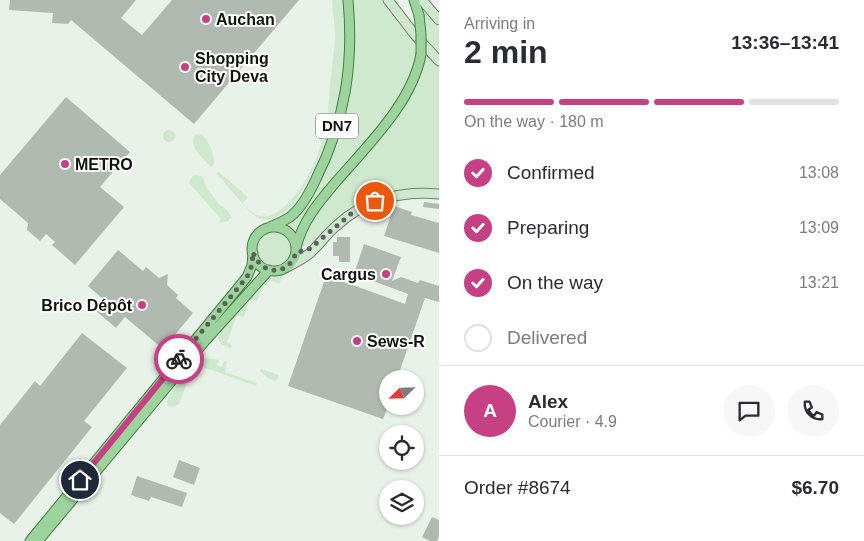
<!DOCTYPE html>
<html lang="en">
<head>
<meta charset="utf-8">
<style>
	:root { --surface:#fff; --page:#f7f7f7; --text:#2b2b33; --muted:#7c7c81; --line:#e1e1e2; --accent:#c64183 }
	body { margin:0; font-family:Arial,sans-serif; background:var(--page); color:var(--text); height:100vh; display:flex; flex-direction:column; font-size:19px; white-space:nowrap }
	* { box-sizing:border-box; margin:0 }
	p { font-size:16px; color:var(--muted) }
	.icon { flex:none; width:28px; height:28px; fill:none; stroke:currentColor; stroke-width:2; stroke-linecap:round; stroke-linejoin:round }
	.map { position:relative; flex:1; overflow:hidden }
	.drawer { display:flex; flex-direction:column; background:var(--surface); width:425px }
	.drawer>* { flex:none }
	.needle { width:32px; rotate:247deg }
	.buttons { position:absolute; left:379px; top:370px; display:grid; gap:10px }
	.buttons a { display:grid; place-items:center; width:45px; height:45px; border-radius:50%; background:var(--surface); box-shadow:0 1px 4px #0004; font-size:25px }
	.pin { position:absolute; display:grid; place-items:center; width:42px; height:42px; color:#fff; margin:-21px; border:2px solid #fff; border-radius:50%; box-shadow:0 1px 5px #0007 }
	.courier { position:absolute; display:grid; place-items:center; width:50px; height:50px; margin:-25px; border:4px solid #c64183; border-radius:50%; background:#fff; color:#222; box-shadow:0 1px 6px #0007 }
	.summary em { font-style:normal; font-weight:700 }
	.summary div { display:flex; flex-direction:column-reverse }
	.summary { display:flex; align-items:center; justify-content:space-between; height:85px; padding:0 25px }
	h1 { font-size:32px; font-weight:700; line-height:38px }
	.bar { display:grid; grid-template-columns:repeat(4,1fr); gap:8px 5px; align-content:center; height:60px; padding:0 25px }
	.bar i { height:6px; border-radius:4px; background:var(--line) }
	.bar .on { background:var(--accent) }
	.bar p { grid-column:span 4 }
	.line { display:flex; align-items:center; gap:12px; padding:0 25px; border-top:1px solid var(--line) }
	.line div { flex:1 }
	.round { display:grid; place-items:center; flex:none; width:52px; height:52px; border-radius:26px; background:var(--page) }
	ol { padding:0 25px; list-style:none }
	li { display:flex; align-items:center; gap:15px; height:55px }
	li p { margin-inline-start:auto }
	li .icon { padding:5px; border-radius:50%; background:var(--accent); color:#fff; stroke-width:4 }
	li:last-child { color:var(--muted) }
	li i { width:28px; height:28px; border:2px solid var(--line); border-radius:50% }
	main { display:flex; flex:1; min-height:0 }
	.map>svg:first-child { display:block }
	.green { fill:#cfe9ce }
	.building { fill:#b1bab1 }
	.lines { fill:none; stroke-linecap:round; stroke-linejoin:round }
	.secondary-casing { stroke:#747c73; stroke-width:11 }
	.primary-casing { stroke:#417e41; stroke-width:11 }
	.secondary { stroke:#cee9ce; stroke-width:9 }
	.primary { stroke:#9dd49d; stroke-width:9 }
	.primary-bridge-casing { stroke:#417e41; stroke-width:11; stroke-linecap:butt }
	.primary-bridge { stroke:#9dd49d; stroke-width:9 }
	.done { stroke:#5c615c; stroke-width:5; stroke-dasharray:0 9 }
	.route { stroke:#c64183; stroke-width:6 }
	.poi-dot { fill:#c64183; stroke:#fff; stroke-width:2 }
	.labels { text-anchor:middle; stroke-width:4; stroke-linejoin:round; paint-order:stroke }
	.shield { fill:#fff; stroke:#585a58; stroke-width:1 }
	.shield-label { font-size:15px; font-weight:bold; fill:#101310 }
	.poi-label { font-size:16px; font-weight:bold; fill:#101310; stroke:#fff; text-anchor:start }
</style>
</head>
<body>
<main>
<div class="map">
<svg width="439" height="541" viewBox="0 0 439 541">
	<rect width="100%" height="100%" fill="#e9f2e9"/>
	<path class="green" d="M332 0H348L349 38 338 119 327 138 310 177 295 203 285 212 274 218 266 220 258 218 249 211 216 173 219 172 248 197 243 203C251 215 263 220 276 213 304 195 321 153 327 122 329 107 329 91 331 76 332 64 334 51 335 38 335 26 333 13 332 0Z
		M350 0H382L403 25 415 43V57L411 73 394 103 367 137 335 176 301 220 294 232 289 226 283 223 289 221 333 148 338 146 347 117 346 104Z
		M418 3 439 27V53L424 38Z
		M425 50 439 66V190C406 186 364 194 339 216 329 226 318 243 304 246L301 244 303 229 387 124Z
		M163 136a6 6 0 1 1 12 0a6 6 0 1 1-12 0Z
		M201 134C207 138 214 153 214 160 215 164 213 165 211 167 203 158 188 148 195 135Z
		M194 175 202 176 207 188 218 203 227 210 232 218 229 219V221L219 223 221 219 189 183 191 178Z
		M258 249a16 16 0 1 1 32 0a16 16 0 1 1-32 0Z
		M284 273 279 284 270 280 267 286 264 285 257 301 250 299 244 317 237 315 227 342 231 344 232 347 230 348 221 344 218 337 219 335 264 280 269 277Z
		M207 358 219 360 217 365 222 367 224 361 227 362 225 372 257 383 256 386 197 365 201 360Z
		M193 366 179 404 174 407 168 406 167 402 168 397Z
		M261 369 279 375 276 381 269 379 261 372 260 371Z"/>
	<path class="building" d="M10 0H136L121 18 142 35 172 0H299L194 124 71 20 68 24 52 23 53 13 9 10Z
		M66 97 130 152 100 187 124 207 75 265 52 245 55 242 46 234 40 241 27 230 28 223 0 199V175Z
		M424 202 439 204V209L423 207Z
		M394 206 412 212 411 215 439 223V253L384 236Z
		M337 237H350V262H339V256H333V242H337Z
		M364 244 401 257 392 281 401 277 418 283 420 280 439 286V302L425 298 397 379H388V407L383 419 288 386 326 276 350 284 349 286 350 284 405 304 408 294 354 274Z
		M118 250 143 271 146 267 159 278 168 274 167 285 178 295 176 298 193 313 163 349 125 317 116 328 95 310 104 300 88 286Z
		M82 333 127 368 84 421 92 427 14 524 0 513V425L35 381 40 386Z
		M179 460 200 468 194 485 173 477Z
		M137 476 187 493 182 507 151 497 149 501 131 495Z
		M432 517 439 520V536L437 541H430L422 537Z"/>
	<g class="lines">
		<g class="secondary-casing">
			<path id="secondary" d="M388 0 415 35 439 61
				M422 0 439 20
				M287 267C295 263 303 259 310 253 319 245 326 235 335 227 363 200 401 190 439 194"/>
		</g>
		<g class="primary-casing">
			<path id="primary" d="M414 0 419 15
				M270 227C277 224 284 221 290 217 302 208 310 192 316 179 345 121 354 64 348 0
				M252 249a22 22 0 1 1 44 0a22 22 0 1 1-44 0Z
				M296 248C302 222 318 203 335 183 366 147 413 102 421 54
				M30 541 247 277 252 265 253 253
				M38 541 205 341 269 270"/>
		</g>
		<use href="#secondary" class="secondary"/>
		<use href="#primary" class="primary"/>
		<g class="primary-bridge-casing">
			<path id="primary-bridge" d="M419 15 421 34V54"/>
		</g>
		<use href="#primary-bridge" class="primary-bridge"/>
	</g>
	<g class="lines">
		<path class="done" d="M179 359 247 277 252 265 253 252C261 276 289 277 296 252L308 250 313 246 352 213 375 201"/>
		<path class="route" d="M80 480 179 359"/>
	</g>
	<g class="poi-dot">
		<circle cx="206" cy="19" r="5"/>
		<circle cx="185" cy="67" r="5"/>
		<circle cx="65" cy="164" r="5"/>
		<circle cx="386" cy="274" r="5"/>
		<circle cx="142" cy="305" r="5"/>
		<circle cx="357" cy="341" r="5"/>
	</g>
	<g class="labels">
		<rect class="shield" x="316" y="113.5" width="42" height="25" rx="4"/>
		<g class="shield-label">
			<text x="337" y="131">DN7</text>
		</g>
		<g class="poi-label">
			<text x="216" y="25">Auchan</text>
			<text x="195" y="64">Shopping<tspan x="195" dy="18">City Deva</tspan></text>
			<text x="75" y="170">METRO</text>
			<text x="376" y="280" text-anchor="end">Cargus</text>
			<text x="132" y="311" text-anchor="end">Brico Dépôt</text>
			<text x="367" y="347">Sews-R</text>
		</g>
	</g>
</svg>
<div class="buttons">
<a><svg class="needle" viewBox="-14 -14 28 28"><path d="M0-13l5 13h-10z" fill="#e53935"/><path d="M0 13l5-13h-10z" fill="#7c7c81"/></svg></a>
<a><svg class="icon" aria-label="locate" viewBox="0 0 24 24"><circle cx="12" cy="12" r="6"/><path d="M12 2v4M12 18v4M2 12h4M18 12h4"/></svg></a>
<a><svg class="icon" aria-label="layers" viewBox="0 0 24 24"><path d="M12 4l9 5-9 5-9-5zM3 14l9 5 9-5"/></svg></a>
</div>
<div class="pin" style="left:375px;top:201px;background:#ea580c"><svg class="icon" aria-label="bag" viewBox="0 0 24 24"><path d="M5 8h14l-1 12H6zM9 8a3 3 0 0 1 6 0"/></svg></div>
<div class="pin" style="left:80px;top:480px;background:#1f2937"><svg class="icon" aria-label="home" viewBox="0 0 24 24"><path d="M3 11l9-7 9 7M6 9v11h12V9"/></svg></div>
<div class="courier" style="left:179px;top:359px"><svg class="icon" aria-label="bike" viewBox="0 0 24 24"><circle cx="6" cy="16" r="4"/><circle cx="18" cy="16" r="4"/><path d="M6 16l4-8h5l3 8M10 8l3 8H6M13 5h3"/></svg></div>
</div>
<section class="drawer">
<div class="summary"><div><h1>2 min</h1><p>Arriving in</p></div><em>13:36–13:41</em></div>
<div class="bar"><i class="on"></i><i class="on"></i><i class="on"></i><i></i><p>On the way · 180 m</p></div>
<ol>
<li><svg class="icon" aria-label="check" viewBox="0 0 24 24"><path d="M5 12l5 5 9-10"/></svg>Confirmed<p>13:08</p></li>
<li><svg class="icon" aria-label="check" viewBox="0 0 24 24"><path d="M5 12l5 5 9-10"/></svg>Preparing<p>13:09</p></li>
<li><svg class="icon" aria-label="check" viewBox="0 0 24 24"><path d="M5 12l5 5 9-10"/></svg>On the way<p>13:21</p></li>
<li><i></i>Delivered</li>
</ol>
<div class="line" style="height:90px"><b class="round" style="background:var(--accent);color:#fff">A</b><div><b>Alex</b><p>Courier · 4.9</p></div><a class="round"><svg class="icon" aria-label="chat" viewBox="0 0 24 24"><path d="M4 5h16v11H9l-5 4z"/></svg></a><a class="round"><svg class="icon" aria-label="phone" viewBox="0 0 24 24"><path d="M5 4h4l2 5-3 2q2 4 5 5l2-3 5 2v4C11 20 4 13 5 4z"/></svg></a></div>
<div class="line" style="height:65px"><div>Order #8674</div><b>$6.70</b></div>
</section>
</main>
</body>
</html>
